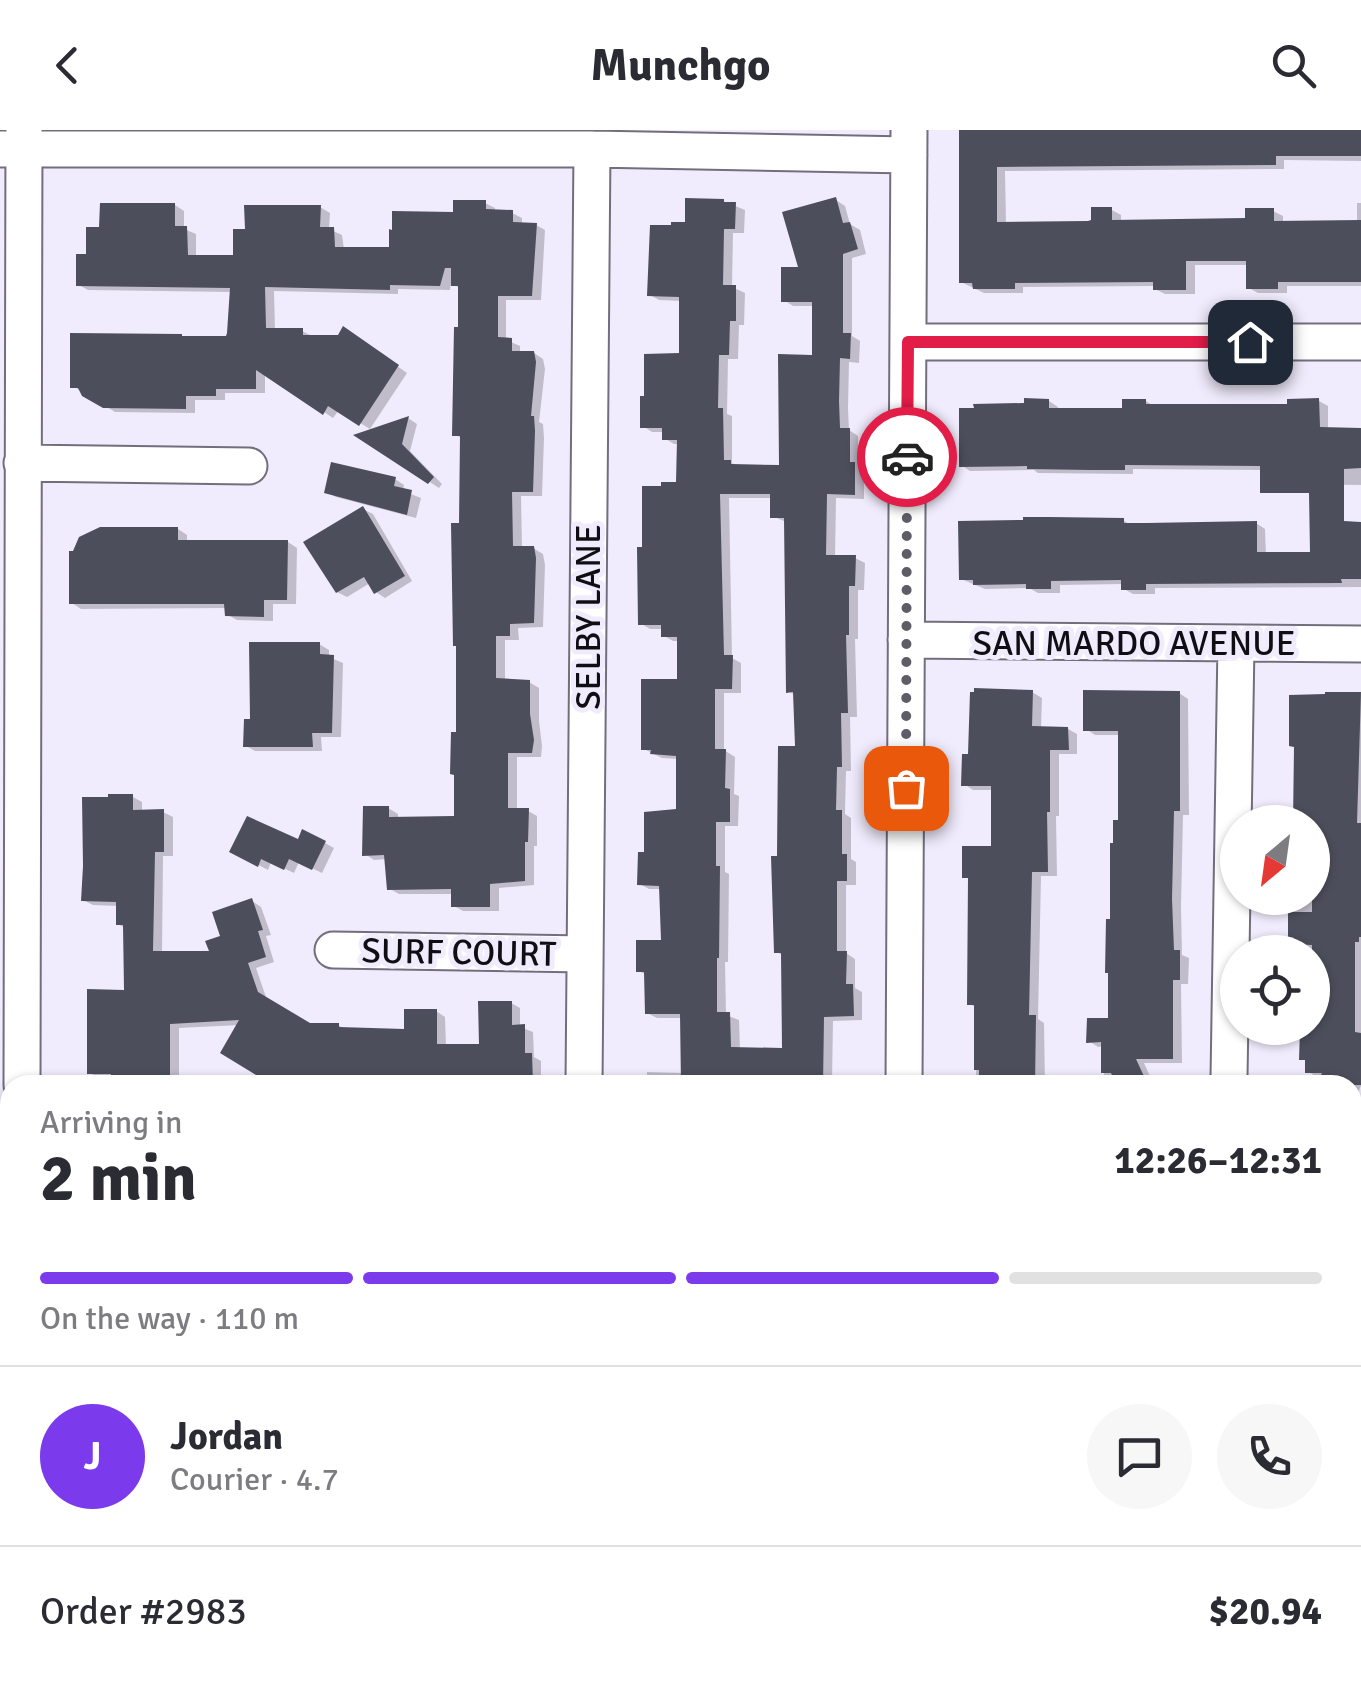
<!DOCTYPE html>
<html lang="en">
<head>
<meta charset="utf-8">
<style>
	:root { --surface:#fff; --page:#f7f7f7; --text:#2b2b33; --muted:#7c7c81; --line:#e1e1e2; --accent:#7c3aed }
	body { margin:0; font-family:Signika,sans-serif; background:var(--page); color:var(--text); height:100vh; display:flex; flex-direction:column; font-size:38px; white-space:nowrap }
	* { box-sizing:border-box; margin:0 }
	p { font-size:32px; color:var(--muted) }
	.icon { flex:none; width:55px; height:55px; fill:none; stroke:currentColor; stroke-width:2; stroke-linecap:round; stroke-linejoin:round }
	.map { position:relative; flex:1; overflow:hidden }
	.drawer { position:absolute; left:0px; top:945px; width:1362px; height:620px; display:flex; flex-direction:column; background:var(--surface); border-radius:30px 30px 0 0; box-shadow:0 2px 8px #0004 }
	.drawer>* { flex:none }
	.needle { width:65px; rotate:209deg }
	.fabs { position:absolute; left:1220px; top:675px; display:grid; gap:20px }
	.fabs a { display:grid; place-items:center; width:110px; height:110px; border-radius:50%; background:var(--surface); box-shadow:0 2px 8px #0004; font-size:50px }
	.pin { position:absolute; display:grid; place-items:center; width:85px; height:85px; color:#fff; margin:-42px; border-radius:20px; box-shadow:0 5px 15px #0006 }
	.courier { position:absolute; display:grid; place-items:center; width:100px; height:100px; margin:-50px; border:8px solid #e11d48; border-radius:50%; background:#fff; color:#222; box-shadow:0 2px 12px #0007 }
	.overview em { font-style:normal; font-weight:700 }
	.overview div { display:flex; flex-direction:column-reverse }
	.overview { display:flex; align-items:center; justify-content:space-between; height:170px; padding:0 40px }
	h1 { font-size:65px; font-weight:700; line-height:75px }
	.bar { display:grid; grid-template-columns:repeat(4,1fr); gap:15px 10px; align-content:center; height:120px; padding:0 40px }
	.bar i { height:12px; border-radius:8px; background:var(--line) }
	.bar .active { background:var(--accent) }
	.bar p { grid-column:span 4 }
	.line { display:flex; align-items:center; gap:25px; padding:0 40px; border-top:2px solid var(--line) }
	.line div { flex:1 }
	.round { display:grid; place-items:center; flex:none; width:105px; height:105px; border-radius:52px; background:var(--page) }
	header { display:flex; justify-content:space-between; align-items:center; height:130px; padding:0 40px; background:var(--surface); font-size:45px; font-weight:700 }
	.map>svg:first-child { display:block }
	.green { fill:#f3cae7 }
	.water { fill:#afc8f2 }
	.shadow { fill:#0003; fill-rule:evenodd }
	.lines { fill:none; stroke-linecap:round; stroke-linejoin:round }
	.stream { stroke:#afc8f2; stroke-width:9 }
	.building { fill:#4c4e5b; fill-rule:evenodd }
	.minor-casing { stroke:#726e7c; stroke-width:39 }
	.minor { stroke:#fff; stroke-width:35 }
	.done { stroke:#5e5c65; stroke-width:10; stroke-dasharray:0 18 }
	.route { stroke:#e11d48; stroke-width:12 }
	.labels { text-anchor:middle; stroke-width:10; stroke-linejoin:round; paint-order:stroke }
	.street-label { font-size:35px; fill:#0f0e13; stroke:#f1ecfd }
</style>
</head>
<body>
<header><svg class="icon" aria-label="back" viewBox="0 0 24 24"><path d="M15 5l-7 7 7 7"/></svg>Munchgo<svg class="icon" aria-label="search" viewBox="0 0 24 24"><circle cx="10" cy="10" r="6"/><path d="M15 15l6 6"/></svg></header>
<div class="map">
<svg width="1361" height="1565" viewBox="0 0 1361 1565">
	<rect width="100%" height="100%" fill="#f1ecfd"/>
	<path class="green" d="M0 1385 10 1387V1539L0 1537Z
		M92 1555H1244L1261 1565H144Z"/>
	<path class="water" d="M164 1555 189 1558 194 1555H474V1565H162Z"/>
	<path class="shadow" d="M962 0H1361V31L1284 30V39L1005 41 1006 94H1088L1112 80 1121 85V92L1248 90 1273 81 1283 86V93H1357V73H1361V156H1287V163H1258L1249 158V135H1195V164H1165L1155 159V156L1023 157V163H984L961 152Z
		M836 70 845 76 850 94 860 100 866 124 852 128V206L860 211 859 233 849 232 848 278 849 300 858 306V337L864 340V369L836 368 835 428H855L865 433 864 460H858V509H855L857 587H850L851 641H846L845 684 851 688V729L856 732V755H846V823L855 829V858L862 862V890L833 891 832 952H852L856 955H647V942L683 943 682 888H657L647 883V845L639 841 663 812 662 759H649L640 754 646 725 678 681V629L662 628 644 619 679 551V511H673L664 506V499H650L640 493 645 420 678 355 679 314H674L664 308V302H652L643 296 682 225V171L659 170 650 165 688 94 723 71 745 80 744 103H733L732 157 745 163 744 195H739L738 229H728L727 284 732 286V333L737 336 781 337 814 227V176H793L784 170ZM729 368H773L772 386 786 392 788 561 795 565 797 618 780 728 777 822 784 826V920H740L739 890 726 885 725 832H728L729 744 725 742V696H738L739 666 734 664 735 627 724 620V563H741V533L732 528Z
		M485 73 495 78V82L512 83 522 88V95H536L545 100 541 170H506V210L520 216V223H534L543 229 545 239 539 292 543 294 544 308 542 366H521L522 418H533L543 424 545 435 543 497 518 498 519 510H505V551L529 552 539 558V591L542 616 541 627H517V681H528L537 686V716H534V755L499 758V781H463L454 776V764H399L390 759 387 729 374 730 365 724 388 678 398 684V689L456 688 463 309 454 304 460 158 451 153 450 160 398 159V164L274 161 275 201H302L312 206 353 205 407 243 370 299 339 280 333 288 265 243V263H225V270H195V283L115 282 73 256 228 208 232 162 88 160 79 155 102 100 175 75 184 81V99L196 104V128H236L247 101 320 77 330 83 329 99 342 105 344 119H391L455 85Z
		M1049 271 1058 277V281H1124L1146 271 1155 277H1290L1319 271 1328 276V299H1361V355L1272 354 1262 340 1133 339V344L1038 343 1034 340 970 341 961 335 1026 276Z
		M408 288 417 294 410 321 442 354 439 358 359 306Z
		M395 349 404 355 403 361 421 368 416 388 336 367 327 362Z
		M363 379 373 384 412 451 385 468 376 462 370 453 347 467 337 462Z
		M1123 390 1132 396 1256 393 1265 399 1266 425H1312L1361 394V457L1155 458V464H1133L1124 459V454L1060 455V463H1038L1029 458 985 459 961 449Z
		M178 399 187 405V413L288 412 297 418 296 474H273V491L237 490 228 485 227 478 81 479 72 473Z
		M319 514 329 520V527L343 533 341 607H321L322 621H255L246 616 252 591Z
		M1032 562 1042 568 1041 599H1068L1077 604V624H1059V686H1056L1057 746H1041L1038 889 1044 893 1045 955H976L977 878 970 874V749L965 746 993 718V660H973L964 654 970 626Z
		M1179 563 1188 569 1189 685H1183L1181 776 1182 825 1189 828 1188 854H1181L1182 933H1144L1154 955H1104V916L1098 917 1089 911 1110 891 1113 792 1120 693 1121 605H1095L1086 599Z
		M1327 564 1361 565V956L1352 974V955H1319L1323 947H1317L1307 941V932L1302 928V898H1312V822H1297V817L1290 813V768H1312V692H1296V618Z
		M133 667 142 672V682H163L173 687V726H163L162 823H212L252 771 261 777 271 805 266 806 274 832 256 838 267 870 310 895H338L346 900 406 901 436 881 445 887 446 917 481 916 511 873 520 878V897L533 902 534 927 541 931V955H278L223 922 240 895 179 898V955H114V948H99L90 943 126 862 125 798 118 794V776L93 775 83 770Z
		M299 712 325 713 334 718 322 743 299 732 294 743 271 732 268 740 232 721Z
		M1352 997 1361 1001 1359 1032 1352 1029Z
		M1352 1213 1361 1217V1266L1352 1260Z
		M1352 1407 1361 1412V1484L1352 1478Z"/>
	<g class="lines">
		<path class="stream" d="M0 1433 10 1436
			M0 1523 10 1525
			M156 1555 186 1565
			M1172 1555 1183 1565"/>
	</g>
	<path class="building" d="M959 0H1361V26H1276V35L997 37V92L1088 91 1091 90V77H1112V90L1245 88V78H1274V91L1361 90V152H1278V159H1246V131H1186V160H1153V152L1015 153V159H973L972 153H959Z
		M836 67 843 93 850 92 858 119 843 124V203H851L850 229 840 228 839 271 840 298H850V332H855V365L827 364 826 425H856L855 456H849V505H846L848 583H841L842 637H837L836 680H842V724H847V751H837V821H847L846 854H853L854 886 824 887 823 955 718 953V955H681L680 884H645L644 842H636V810H661L659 756 637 755 638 722H644V682L676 679V626L650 624 651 620H641V549H677V507H661V495H638L637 417H642V356H661V352H676L677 310H662V298H640V266H644V224L679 223V167L647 166 650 95H671V92H685V68L724 69V72H736L735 99H724L723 155H736V191H730L729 225H719L718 278H723L724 330H731V334L779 335 778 224 812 225V172H781V137H798L782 82ZM720 364H770V388H784L786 563 793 562 795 616H778L777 726H771L774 823H781L782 918 731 917 730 882H717V828H719L720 736H716V692H730V659L725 658 726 619H715V559H732L733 525H724Z
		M453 70H486V79L513 80V92L537 93 532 166H498V207L512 208V221H534L536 232 531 286H534L535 301 533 362H512L513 416H534L536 428 534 493 510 494V506H496V548L530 550V584L534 610 532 623H508V678H529L528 712H525V751L490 754V777H451V759L387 760 384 725 362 726 363 676H389V687L454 686V645L450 644 451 602H456V516H453L451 393H459L460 306H452L454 197H458V156H451V138H445L440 156 390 155V160L265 157 266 198H303V205H338L343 196 399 235 359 296 328 276 323 285 256 240V259H216V266H186V279L103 278 82 266 78 258H70V203L182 204V206H226L227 203 230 158 76 156V124H86V97H99L100 73H175V96H187L188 125H233V99H245L244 75H321L320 97H334L335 117H389V99L392 100V81L453 82Z
		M1024 268 1049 269V278H1122V269H1146V274H1287V269L1319 268 1320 297 1361 298V338L1344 339V391L1361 392V449H1341L1342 453 1146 454V460H1121V450L1051 451V459H1026V454L973 455V450H959L958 391 1023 390V387H1050L1124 388V393H1146L1257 391V422H1310L1309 363H1260V336L1125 335V340H1091L1027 339V336L959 337V278H974L973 274 1024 273Z
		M409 286 402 314 434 347 428 354 353 305Z
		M331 332 396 347 394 356 412 360 407 385 324 363Z
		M363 376 405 446 374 464 364 447 336 463 303 412Z
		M100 397H178V410H288L287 470H264V487L225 486 224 474H69V421H73L79 407Z
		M249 512H320V524L334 525 332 603H312L313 617H243L244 589H250Z
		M974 558 1033 560 1032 596 1068 597 1069 620H1050V682H1047L1048 742H1032L1029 885H1036L1035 955H979V940H974V875H967L968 748H962V716H991V656H961L962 624H968L970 562H974Z
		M1083 560 1180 561V681H1174L1172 769 1174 820H1180V850H1173V929H1136L1148 955H1117L1111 943H1101V912L1086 913 1087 888H1108V843H1105L1106 789H1110V713H1113V690H1118V601H1083Z
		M1325 562H1361L1357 693H1361V807H1359V812H1355V902L1361 903V955H1316L1322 943H1305V930H1299L1300 898H1312V815L1288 814V782H1312V692H1293L1294 617 1289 616V565L1325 564Z
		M108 664H133V680L164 679V722H155L153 821H209L205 811 220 806 212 782 252 768 263 800 258 801 266 827 248 833 258 862 310 893H339V897L404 899V879H437V914H479L478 871H512V895L525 894V923H532L533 954 436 955V952H369V955H336V952L269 953 220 923 239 890 170 894V955H111V944H87V859L124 860 123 795H116V772L81 771 83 736 82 667H108Z
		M247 686 298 709 302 699 326 711 312 740 289 729 284 740 261 729 258 737 229 722Z"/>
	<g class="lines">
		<g class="minor-casing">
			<path id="minor" d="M0 19H592L909 25
				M908 212H1361
				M22 333 249 336
				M906 510 1361 514
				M333 820 585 824
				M1229 948 1236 514
				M22 955 24 0
				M584 955 592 19
				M904 955 909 0
				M0 1281 10 1264
				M1352 1337 1361 1342
				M0 1368 10 1371
				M1289 1555 1308 1565"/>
		</g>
		<use href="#minor" class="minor"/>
	</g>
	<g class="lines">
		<path class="done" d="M906 658 907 327"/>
		<path class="route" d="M907 327 908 212H1250"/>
	</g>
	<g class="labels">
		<g class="street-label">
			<text transform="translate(588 487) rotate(-90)" y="12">SELBY LANE</text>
			<text x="1134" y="525">SAN MARDO AVENUE</text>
			<text transform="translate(459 822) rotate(1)" y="12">SURF COURT</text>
		</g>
	</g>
</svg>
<div class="fabs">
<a><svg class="needle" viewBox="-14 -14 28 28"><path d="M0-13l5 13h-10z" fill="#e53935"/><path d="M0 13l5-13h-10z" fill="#7c7c81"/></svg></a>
<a><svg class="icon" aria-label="locate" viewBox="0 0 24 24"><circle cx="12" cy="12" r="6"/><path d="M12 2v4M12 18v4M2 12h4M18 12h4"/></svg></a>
</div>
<div class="pin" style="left:906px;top:658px;background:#ea580c"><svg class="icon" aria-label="bag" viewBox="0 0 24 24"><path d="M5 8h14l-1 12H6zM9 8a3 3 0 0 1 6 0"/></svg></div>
<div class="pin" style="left:1250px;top:212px;background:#1f2937"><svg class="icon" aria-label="home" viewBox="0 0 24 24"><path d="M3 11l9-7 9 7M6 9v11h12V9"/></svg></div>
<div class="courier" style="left:907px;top:327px"><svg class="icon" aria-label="car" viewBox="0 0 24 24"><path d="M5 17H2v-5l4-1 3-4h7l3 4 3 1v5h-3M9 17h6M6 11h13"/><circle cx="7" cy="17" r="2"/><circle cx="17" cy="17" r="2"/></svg></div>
<section class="drawer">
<div class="overview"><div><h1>2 min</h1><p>Arriving in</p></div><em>12:26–12:31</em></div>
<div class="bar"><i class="active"></i><i class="active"></i><i class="active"></i><i></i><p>On the way · 110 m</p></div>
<div class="line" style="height:180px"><b class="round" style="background:var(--accent);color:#fff">J</b><div><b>Jordan</b><p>Courier · 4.7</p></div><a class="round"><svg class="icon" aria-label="chat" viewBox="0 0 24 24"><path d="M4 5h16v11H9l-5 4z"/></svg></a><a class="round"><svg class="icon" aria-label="phone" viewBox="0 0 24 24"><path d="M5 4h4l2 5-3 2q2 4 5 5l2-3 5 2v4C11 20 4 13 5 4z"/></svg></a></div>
<div class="line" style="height:130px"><div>Order #2983</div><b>$20.94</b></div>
</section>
</div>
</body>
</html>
